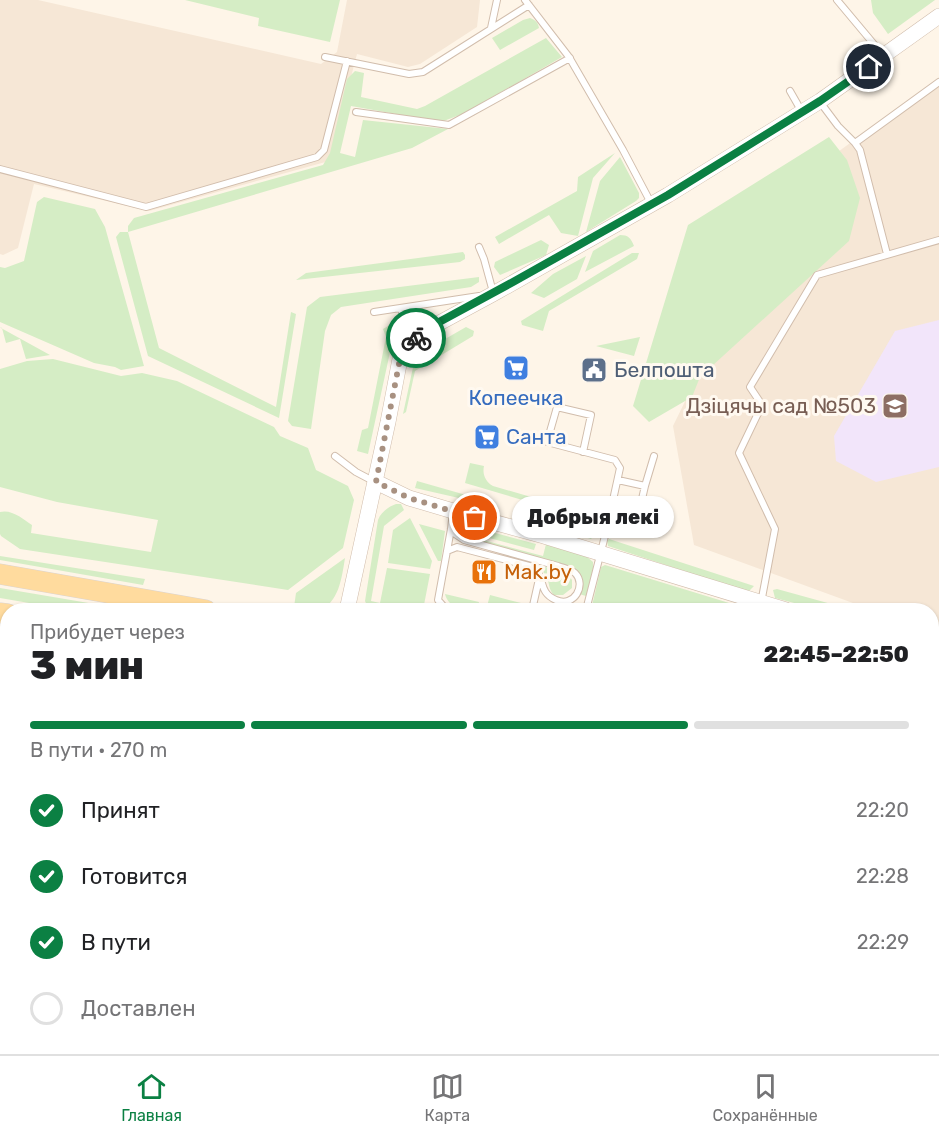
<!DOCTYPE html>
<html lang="ru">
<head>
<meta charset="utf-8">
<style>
	:root { --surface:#fff; --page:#f2f2f2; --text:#202124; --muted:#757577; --line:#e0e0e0; --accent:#0b8043 }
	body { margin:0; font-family:Rubik,sans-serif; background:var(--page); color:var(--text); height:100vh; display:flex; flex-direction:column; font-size:22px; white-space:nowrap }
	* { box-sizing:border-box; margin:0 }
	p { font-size:20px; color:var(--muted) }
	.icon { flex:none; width:33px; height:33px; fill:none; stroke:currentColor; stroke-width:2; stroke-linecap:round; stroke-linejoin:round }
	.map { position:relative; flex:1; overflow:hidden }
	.side { position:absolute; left:0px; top:603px; width:939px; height:452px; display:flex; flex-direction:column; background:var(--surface); border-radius:24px 24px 0 0; box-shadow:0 2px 4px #0004 }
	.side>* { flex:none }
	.pin { position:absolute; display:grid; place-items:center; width:51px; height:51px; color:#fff; margin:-26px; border:3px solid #fff; border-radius:50%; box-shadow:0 2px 6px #0007 }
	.courier { position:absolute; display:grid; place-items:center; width:60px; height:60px; margin:-30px; border:4px solid #0b8043; border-radius:50%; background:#fff; color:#222; box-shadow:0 2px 8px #0007 }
	.bubble { position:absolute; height:42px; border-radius:21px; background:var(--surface); box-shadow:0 2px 4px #0004; font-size:20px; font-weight:800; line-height:42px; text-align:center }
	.overview em { font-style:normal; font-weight:800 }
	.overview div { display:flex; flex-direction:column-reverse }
	.overview { display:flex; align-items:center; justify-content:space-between; height:102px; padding:0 30px }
	h1 { font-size:39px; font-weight:800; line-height:45px }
	.bar { display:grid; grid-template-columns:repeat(4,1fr); gap:9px 6px; align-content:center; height:72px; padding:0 30px }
	.bar i { height:8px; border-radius:4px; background:var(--line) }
	.bar .current { background:var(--accent) }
	.bar p { grid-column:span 4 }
	ol { padding:0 30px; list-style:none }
	li { display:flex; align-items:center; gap:18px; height:66px }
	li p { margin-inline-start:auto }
	li .icon { padding:6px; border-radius:50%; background:var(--accent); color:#fff; stroke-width:4 }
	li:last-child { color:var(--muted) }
	li i { width:33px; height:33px; border:3px solid var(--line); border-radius:50% }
	.dock { display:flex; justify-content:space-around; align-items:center; height:84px; border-top:2px solid var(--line); background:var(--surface); font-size:16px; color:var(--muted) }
	.dock a { display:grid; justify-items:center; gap:3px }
	.dock .current { color:var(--accent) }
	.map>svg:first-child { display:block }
	.residential { fill:#f6e7d6 }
	.industrial { fill:#eee8e2 }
	.education { fill:#f2e5fa }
	.green { fill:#d5edc5 }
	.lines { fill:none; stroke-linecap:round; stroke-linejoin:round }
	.service-casing { stroke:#d1bdac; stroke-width:8 }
	.tertiary-casing { stroke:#d1bdac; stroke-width:16 }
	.primary-casing { stroke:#dcd4d0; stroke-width:21 }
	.service { stroke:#fff; stroke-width:6 }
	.tertiary { stroke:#fff; stroke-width:15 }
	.primary { stroke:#ffdb9e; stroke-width:20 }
	.rail-casing { stroke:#b8a5c9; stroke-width:6 }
	.rail { stroke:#fff9f0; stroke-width:4; stroke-dasharray:11; stroke-linecap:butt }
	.done { stroke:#a89181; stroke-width:6; stroke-dasharray:0 10.8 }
	.route { stroke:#0b8043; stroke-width:8 }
	.labels { text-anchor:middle; stroke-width:6; stroke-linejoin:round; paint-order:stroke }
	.service-label { font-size:21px; fill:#4e5e75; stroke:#fff9f0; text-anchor:start }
	.shop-label { font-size:21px; fill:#366cbe; stroke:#fff9f0 }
	.education-label { font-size:21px; fill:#785e54; stroke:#fff9f0; text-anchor:end }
	.food-label { font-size:21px; fill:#c56008; stroke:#fff9f0; text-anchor:start }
</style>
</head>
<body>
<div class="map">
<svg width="939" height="1054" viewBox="0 0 939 1054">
	<rect width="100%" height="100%" fill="#fef5e8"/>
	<path class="residential" d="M0 0H38L321 64 337 52 347 0H480L477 27 420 64 408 67 357 54 329 161 149 211 34 184 18 248 3 255 0 254Z
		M939 78V635L932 632V610H872L694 545 673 426 790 187Z"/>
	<path class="industrial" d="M0 643 7 645V733L0 732Z
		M932 849 939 851V993L932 991Z
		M389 1047H853L877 1054H412Z"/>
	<path class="education" d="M939 320V467L876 482 836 461 834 436 895 331Z"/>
	<path class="green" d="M185 0H340L330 42 258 26 259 18Z
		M871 0H935L888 34 873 13Z
		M530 18C535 20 538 22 539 28L500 50 492 38 523 20Z
		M546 38 562 57 465 113 441 122 351 106 340 153 355 157 363 120 448 129 412 148 128 232 159 348 276 407 291 312 296 314 279 418 148 356 116 237 120 232H128V226L134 218 323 165 330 153 347 79 355 71 364 73 361 97 417 109 425 106Z
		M829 137 847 160 860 198 849 241 700 377 692 397 649 422 633 406 688 225Z
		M615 153 593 178 578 236 561 233 549 215 499 244 495 237 577 191 578 177Z
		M620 157 639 193V198L636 201 586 232 600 181Z
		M44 197 95 209 105 227 144 366 121 370 115 367 94 363 0 322V267L5 268 24 261 37 202Z
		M620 235C628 235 631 238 634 246L585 272 593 251Z
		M541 240 549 245 546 255 500 275 494 267 495 262Z
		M463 252 465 255V259L460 262 296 280 306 273Z
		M632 253H639L637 259 549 311 543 331 522 325 521 321Z
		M586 256 577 279 544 298 531 293 553 274Z
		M479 277V282L471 287 341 307 331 315 325 331 311 429 292 426 288 421 307 307 320 297Z
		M395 322 402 337 392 343 368 454 357 451 362 430 368 428 386 337 383 329Z
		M0 327 1 328 50 355 26 359 20 339 6 343 2 328Z
		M466 327 474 331 473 336 415 371 406 412 403 414 415 358 419 354Z
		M640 337 634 356 596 346Z
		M53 359 121 376 142 373 177 381 274 427 280 436 308 448 316 470 348 486 354 500 343 548 288 590 20 549 1 536 0 534V512C12 509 23 519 32 525L31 533 151 552 158 520 57 502 0 487V369L27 361Z
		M470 463 484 466C482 475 486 482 493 486L586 513 583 518 465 483Z
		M417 481 473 497 472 501 415 488Z
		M396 504H401L404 510 384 526 371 601 380 603 387 568 430 574 423 610H369L365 601 378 520C381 512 388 507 396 504Z
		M410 518 432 561 430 569 388 563 393 530Z
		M550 521 595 534 591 539 549 526Z
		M419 524 445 531 441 561H438Z
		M462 524 536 544 534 550 459 530V525Z
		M472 537 543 556 546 544 586 556 593 562V569L586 596 579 594V574L471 540Z
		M609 539 754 586 748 592 608 546 607 541Z
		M0 556 145 579 143 585 0 560Z
		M345 558C342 576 339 605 318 610 311 612 301 608 294 607L296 593Z
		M537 565 563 571 567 573 572 580V588L563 595H554C548 589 550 583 546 576 544 572 539 568 537 565Z
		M605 565 752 610H591L601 567Z
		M0 588 130 610H70L0 598Z
		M777 589 853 610H821L775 598 773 590Z
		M445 594 479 602 477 610C463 609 449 609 445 594Z
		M490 595 525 604 523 610H486Z
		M932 663 939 665V736L932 734Z
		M0 797 8 799 7 893 0 914Z
		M932 993 939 995V1033L932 1031Z
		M0 1030 7 1033 8 1047H53L75 1054H0Z
		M288 1047H349L361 1051 360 1054H311Z"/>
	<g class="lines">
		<g class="service-casing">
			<path id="service" d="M525 0 569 57 623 150 651 203
				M837 0 883 55
				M491 28 497 0
				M325 57 409 74 423 72 529 5
				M790 91 802 112
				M820 102 838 126 855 143 860 150 887 254
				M356 112 449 125 570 58
				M855 143 939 82
				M0 169 146 207 317 157 324 150 347 61
				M479 247 484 259 493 292
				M401 309 410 340
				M374 312 479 296
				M583 452 591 415 557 407 547 442 615 460 620 468 606 532 586 610
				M335 456 356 472 375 482
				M618 480 645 486 654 456
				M638 516 645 486
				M447 551 457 547 533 567C546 577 537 592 556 600 574 608 587 585 575 573 570 569 563 568 558 566L464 540 455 534 451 529
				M761 603 775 529 739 453 762 405 750 387 817 275 939 240
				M449 610 445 608 438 600 451 529 453 512
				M532 610 539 579
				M0 648 8 649
				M0 685 8 686
				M0 947 8 921
				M932 950 939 952
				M932 970 938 972
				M599 1047 622 1054
				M142 1054 145 1047
				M252 1054 254 1047
				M365 1054 366 1047
				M505 1054 507 1047"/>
		</g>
		<g class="tertiary-casing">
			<path id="tertiary" d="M376 482 409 498 453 511 544 536 786 610
				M347 610 388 422 400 359 410 341 430 328 493 294 668 195 820 101 939 16
				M932 651 939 653
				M0 992 8 994
				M177 1047 201 1054"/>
		</g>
		<g class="primary-casing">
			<path id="primary" d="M0 574 206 610
				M0 613 8 614
				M932 751 939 753
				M932 790 939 792"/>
		</g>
		<use href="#service" class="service"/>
		<use href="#tertiary" class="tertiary"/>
		<use href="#primary" class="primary"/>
		<g class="rail-casing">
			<path id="rail" d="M0 765 8 767
				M0 775 8 778
				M932 1039 939 1041
				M895 1047 919 1054
				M926 1047 939 1051"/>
		</g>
		<use href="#rail" class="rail"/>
	</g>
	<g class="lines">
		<path class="done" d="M416 338 410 341 400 359 376 482 409 498 475 518"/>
		<path class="route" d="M416 338 430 327 513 282 668 195 820 101 869 67"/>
	</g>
	<defs>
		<g id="supermarket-square" transform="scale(1.35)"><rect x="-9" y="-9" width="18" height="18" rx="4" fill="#3f7fe0" stroke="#fff9f0"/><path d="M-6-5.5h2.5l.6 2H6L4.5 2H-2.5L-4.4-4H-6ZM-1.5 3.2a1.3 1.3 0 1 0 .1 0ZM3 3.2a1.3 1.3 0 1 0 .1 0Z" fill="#fff"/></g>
		<g id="civic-square" transform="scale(1.35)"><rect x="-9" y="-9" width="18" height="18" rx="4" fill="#5c6f8a" stroke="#fff9f0"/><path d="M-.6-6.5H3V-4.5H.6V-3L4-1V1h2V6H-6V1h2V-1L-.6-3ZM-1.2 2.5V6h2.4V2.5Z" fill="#fff"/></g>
		<g id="school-square" transform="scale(1.35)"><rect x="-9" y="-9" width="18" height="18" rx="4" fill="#8d6e63" stroke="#fff9f0"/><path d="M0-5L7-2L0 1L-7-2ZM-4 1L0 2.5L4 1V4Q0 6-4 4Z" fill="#fff"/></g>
		<g id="restaurant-square" transform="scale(1.35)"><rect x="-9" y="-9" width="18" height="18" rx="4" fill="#e8710a" stroke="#fff9f0"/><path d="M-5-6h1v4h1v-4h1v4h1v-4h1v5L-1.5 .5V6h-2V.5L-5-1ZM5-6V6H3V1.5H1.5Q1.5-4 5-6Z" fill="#fff"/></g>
	</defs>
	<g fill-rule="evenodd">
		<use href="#supermarket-square" x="516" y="368"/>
		<use href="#civic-square" x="594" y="370"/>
		<use href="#school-square" x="895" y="406"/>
		<use href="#supermarket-square" x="487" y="437"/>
		<use href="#restaurant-square" x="484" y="572"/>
	</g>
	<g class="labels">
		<g class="service-label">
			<text x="614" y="377">Белпошта</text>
		</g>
		<g class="shop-label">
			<text x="516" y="405">Копеечка</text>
			<text x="506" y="444" text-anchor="start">Санта</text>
		</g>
		<g class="education-label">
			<text x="876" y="413">Дзіцячы сад №503</text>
		</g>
		<g class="food-label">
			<text x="504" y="579">Mak.by</text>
		</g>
	</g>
</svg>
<div class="pin" style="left:475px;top:518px;background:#ea580c"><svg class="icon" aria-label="bag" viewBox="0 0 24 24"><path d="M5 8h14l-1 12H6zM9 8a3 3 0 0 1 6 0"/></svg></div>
<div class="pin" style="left:869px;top:67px;background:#1f2937"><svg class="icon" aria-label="home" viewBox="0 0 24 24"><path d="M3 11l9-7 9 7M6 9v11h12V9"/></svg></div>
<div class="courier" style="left:416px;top:338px"><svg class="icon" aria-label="bike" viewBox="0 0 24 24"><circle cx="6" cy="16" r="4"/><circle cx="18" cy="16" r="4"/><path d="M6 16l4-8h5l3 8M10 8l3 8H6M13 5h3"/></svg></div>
<div class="bubble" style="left:512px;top:496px;width:162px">Добрыя лекі</div>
<section class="side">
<div class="overview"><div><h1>3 мин</h1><p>Прибудет через</p></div><em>22:45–22:50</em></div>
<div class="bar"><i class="current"></i><i class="current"></i><i class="current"></i><i></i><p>В пути · 270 m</p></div>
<ol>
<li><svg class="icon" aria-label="check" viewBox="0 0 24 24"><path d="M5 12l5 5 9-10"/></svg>Принят<p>22:20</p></li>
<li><svg class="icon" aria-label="check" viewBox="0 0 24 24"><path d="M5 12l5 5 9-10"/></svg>Готовится<p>22:28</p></li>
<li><svg class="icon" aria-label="check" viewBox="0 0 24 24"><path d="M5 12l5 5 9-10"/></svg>В пути<p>22:29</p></li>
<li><i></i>Доставлен</li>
</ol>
</section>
</div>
<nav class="dock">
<a class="current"><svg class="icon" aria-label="home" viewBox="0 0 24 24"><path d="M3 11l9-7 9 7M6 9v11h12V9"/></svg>Главная</a>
<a><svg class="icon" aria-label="map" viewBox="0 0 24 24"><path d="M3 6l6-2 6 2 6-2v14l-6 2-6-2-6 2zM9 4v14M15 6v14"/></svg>Карта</a>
<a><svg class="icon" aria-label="saved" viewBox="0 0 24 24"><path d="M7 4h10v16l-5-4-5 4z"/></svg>Сохранённые</a>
</nav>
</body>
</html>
